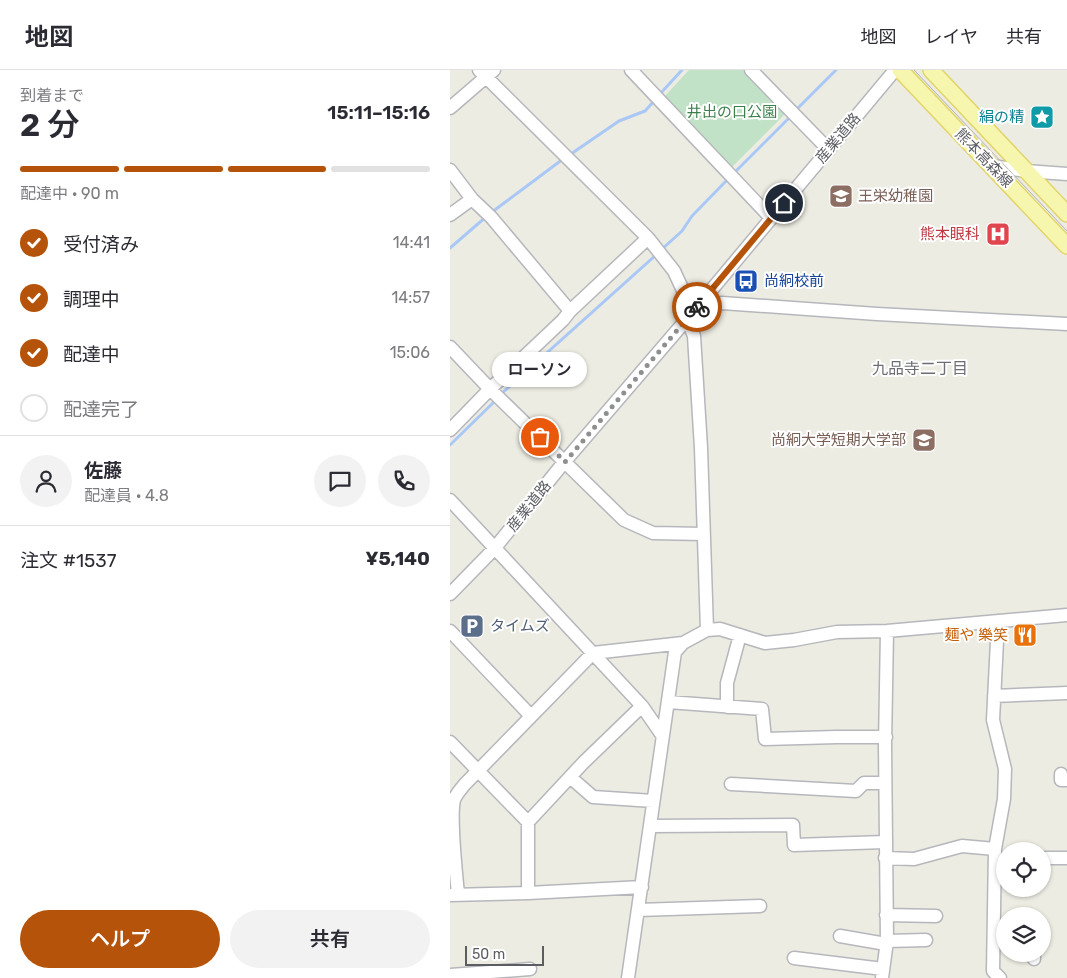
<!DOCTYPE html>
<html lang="ja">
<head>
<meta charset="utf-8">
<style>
	:root { --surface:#fff; --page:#f2f2f3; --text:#2b2b33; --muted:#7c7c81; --line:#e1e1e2; --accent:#b45309 }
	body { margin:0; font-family:Rubik,"Noto Sans JP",sans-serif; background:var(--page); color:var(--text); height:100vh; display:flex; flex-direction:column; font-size:19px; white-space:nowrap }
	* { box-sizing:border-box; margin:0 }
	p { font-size:16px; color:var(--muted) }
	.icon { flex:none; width:28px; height:28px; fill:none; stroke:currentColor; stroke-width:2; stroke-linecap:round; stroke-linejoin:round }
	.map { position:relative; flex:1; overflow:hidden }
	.panel { display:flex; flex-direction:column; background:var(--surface); width:450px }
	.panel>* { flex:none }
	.buttons { position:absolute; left:546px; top:772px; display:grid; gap:10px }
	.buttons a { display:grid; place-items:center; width:55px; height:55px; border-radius:50%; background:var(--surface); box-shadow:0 1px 4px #0004; font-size:25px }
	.scale { position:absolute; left:15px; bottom:12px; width:79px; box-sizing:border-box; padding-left:5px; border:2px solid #5b5d62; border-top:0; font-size:14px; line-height:18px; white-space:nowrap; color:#5b5d62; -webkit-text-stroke:4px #fff; paint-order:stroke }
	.pin { position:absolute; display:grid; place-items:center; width:42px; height:42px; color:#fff; margin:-21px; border:2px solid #fff; border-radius:50%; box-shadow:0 1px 5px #0007 }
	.courier { position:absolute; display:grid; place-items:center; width:50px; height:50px; margin:-25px; border:4px solid #b45309; border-radius:50%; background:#fff; color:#222; box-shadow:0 1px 6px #0007 }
	.bubble { position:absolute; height:35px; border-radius:18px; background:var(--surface); box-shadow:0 1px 4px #0004; font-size:16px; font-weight:600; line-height:35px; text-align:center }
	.overview em { font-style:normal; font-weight:600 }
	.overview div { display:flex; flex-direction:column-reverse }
	.overview { display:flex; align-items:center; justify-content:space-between; height:85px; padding:0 20px }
	h1 { font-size:32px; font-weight:600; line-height:38px }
	.bar { display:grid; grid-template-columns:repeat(4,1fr); gap:8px 5px; align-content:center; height:60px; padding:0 20px }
	.bar i { height:6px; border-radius:4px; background:var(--line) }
	.bar .current { background:var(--accent) }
	.bar p { grid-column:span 4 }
	.line { display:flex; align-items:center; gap:12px; padding:0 20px; border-top:1px solid var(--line) }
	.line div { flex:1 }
	.round { display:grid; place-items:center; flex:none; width:52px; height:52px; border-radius:26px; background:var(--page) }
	ol { padding:0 20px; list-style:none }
	li { display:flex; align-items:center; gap:15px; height:55px }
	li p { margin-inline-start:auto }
	li .icon { padding:5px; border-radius:50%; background:var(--accent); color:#fff; stroke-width:4 }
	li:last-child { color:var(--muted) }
	li i { width:28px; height:28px; border:2px solid var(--line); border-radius:50% }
	.primary-button { display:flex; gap:10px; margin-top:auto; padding:10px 20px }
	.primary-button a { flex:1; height:58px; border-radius:30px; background:var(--accent); color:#fff; font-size:20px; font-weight:600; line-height:58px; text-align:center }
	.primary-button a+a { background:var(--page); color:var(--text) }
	header { display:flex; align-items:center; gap:30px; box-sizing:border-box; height:70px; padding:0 25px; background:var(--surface); border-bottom:1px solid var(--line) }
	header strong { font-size:24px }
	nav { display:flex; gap:28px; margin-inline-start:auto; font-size:18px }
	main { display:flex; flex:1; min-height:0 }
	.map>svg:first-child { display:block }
	.green { fill:#c2e2c7 }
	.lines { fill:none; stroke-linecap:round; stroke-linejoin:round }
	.stream { stroke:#aac8f6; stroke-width:3 }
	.minor-casing { stroke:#b6b7bc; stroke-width:15 }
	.major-casing { stroke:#e2d467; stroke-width:18 }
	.minor { stroke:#fff; stroke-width:12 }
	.major { stroke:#f6f6af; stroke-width:15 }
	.tram { stroke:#b3b4b4; stroke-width:1 }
	.done { stroke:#8e8f8f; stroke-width:5; stroke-dasharray:0 9 }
	.route { stroke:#b45309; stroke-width:6 }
	.labels { text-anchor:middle; stroke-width:4; stroke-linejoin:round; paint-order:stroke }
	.park-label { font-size:15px; fill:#3d7f4b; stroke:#fff }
	.culture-label { font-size:15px; fill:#0d838f; stroke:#fff; text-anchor:end }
	.street-label { font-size:15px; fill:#5b5d62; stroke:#fff }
	.education-label { font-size:15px; fill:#785e54; stroke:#fff; text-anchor:start }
	.health-label { font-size:15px; fill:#be3a42; stroke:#fff; text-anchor:end }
	.transit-label { font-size:15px; fill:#164399; stroke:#fff; text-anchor:start }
	.service-label { font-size:15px; fill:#4e5e75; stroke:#fff; text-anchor:start }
	.food-label { font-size:15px; fill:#c56008; stroke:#fff; text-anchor:end }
	.neighbourhood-label { font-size:16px; fill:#6d6f74; stroke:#fff }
</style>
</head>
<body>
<header>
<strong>地図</strong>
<nav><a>地図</a><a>レイヤ</a><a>共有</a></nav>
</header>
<main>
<section class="panel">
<div class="overview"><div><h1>2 分</h1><p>到着まで</p></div><em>15:11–15:16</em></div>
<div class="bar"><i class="current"></i><i class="current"></i><i class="current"></i><i></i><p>配達中 · 90 m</p></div>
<ol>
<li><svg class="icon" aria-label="check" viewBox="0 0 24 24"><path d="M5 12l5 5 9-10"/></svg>受付済み<p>14:41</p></li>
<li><svg class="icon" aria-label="check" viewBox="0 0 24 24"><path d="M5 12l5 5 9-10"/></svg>調理中<p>14:57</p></li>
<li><svg class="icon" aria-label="check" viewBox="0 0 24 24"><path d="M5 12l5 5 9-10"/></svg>配達中<p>15:06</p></li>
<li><i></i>配達完了</li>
</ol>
<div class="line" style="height:90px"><a class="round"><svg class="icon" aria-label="person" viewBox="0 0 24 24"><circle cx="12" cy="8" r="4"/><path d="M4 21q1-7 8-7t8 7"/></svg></a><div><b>佐藤</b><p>配達員 · 4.8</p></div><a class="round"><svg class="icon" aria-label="chat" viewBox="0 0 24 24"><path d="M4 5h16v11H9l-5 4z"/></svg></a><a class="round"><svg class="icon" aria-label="phone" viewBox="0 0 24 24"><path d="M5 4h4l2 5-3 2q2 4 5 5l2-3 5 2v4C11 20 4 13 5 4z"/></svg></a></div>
<div class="line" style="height:65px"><div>注文 #1537</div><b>¥5,140</b></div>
<div class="primary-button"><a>ヘルプ</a><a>共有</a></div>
</section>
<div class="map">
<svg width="617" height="908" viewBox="0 0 617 908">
	<rect width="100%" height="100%" fill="#ecece3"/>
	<path class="green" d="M239 0H293L336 43 282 97 215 26Z"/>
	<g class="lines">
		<path class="stream" d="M209 25 232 0
			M346 40 386 0
			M118 86 169 51 195 41 205 30
			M283 104 342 45
			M42 142 113 89
			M0 178 37 146
			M211 180 232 161 242 146 278 109
			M51 324 206 185
			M0 375 47 329"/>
		<g class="minor-casing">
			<path id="minor" d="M29 0 198 168 224 201 243 242 272 233 427 244 617 254
				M181 0 321 148
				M301 0 379 80
				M0 38 44 0
				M542 96 576 101 617 104
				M0 100 22 129 41 147 120 241
				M0 145 22 129
				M0 277 40 319 174 450 203 463 253 464
				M0 360 40 319 113 250 120 241 198 168
				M0 430 192 636 212 665
				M0 524 44 479 115 391 243 242 445 0
				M548 551 543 650 555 699 554 729 545 779 543 901 550 908
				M257 560 270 559 315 573 344 570 387 562 437 561 617 545
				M0 561 81 646
				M544 626 617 623
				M218 632 312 639 315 669 387 667H436
				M277 637V613L290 565
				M0 672 78 752
				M611 704V710H617
				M120 707 143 727 203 731
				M281 714 406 721 414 713H435
				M200 756 343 755 344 775 435 772
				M435 788 464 789 512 776 545 779
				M592 788H617
				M78 823V752L134 692 192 636
				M8 824C6 804 0 746 4 730 6 724 11 719 15 714L143 583 233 573
				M0 825 78 823 192 817
				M188 840 310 836
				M436 845 486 846
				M390 866 436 874
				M437 871 476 870
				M584 884V889
				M344 888 433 899
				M0 905 80 899
				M178 908 225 582 233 573 257 560 251 378 244 266 237 249
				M432 908 437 871 435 674 437 561"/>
		</g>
		<g class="major-casing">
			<path id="major" d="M450 0 617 176
				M481 0 617 144"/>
		</g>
		<use href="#minor" class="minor"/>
		<use href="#major" class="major"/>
		<path class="tram" d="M464 0 617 161"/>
	</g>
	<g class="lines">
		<path class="done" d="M90 367 115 392 247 237"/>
		<path class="route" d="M247 237 334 133"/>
	</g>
	<defs>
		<g id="sight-square" transform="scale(1.25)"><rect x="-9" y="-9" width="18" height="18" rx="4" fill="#0f9aa8" stroke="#fff"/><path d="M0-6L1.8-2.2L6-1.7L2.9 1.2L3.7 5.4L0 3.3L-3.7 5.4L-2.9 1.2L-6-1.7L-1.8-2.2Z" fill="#fff"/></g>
		<g id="school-square" transform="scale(1.25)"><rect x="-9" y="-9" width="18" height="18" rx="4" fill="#8d6e63" stroke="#fff"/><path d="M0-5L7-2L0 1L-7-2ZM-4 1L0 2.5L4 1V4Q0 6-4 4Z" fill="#fff"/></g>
		<g id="hospital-square" transform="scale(1.25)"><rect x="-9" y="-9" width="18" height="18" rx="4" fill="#e0444e" stroke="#fff"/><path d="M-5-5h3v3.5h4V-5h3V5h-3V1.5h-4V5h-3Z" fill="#fff"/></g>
		<g id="bus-square" transform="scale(1.25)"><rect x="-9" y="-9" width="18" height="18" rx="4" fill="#1a4fb4" stroke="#fff"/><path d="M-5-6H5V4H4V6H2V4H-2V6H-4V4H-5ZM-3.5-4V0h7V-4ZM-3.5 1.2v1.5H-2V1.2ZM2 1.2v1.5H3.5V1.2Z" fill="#fff"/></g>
		<g id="university-square" transform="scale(1.25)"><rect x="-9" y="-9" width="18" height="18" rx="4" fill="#8d6e63" stroke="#fff"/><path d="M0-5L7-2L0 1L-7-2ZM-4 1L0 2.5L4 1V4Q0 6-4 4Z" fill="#fff"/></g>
		<g id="parking-square" transform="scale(1.25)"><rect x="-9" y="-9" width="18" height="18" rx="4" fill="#5c6f8a" stroke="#fff"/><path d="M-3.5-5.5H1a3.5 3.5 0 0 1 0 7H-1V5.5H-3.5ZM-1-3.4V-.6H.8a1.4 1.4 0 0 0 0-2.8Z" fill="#fff"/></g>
		<g id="restaurant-square" transform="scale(1.25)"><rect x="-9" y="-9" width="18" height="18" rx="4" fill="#e8710a" stroke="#fff"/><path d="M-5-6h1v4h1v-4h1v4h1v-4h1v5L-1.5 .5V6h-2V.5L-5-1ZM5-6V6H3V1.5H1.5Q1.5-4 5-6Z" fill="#fff"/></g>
	</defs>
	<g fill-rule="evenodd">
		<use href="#sight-square" x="592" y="47"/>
		<use href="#school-square" x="391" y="126"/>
		<use href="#hospital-square" x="548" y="164"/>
		<use href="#bus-square" x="296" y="211"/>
		<use href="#university-square" x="474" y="370"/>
		<use href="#parking-square" x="22" y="556"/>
		<use href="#restaurant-square" x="575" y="565"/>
	</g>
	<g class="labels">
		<g class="park-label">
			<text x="282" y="47">井出の口公園</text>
		</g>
		<g class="culture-label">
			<text x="574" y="52">絹の精</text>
		</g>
		<g class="street-label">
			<text transform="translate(388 68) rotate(-50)" y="5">産業道路</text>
			<text transform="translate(534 88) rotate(46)" y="5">熊本高森線</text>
			<text transform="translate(79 436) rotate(-51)" y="5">産業道路</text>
		</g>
		<g class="education-label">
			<text x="408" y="131">王栄幼稚園</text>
			<text x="456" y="375" text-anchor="end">尚絅大学短期大学部</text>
		</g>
		<g class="health-label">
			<text x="530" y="169">熊本眼科</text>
		</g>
		<g class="transit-label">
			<text x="314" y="216">尚絅校前</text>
		</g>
		<g class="service-label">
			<text x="40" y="561">タイムズ</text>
		</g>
		<g class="food-label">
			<text x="558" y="570">麺や 樂笑</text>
		</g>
		<g class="neighbourhood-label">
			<text x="470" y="304">九品寺二丁目</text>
		</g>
	</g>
</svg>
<div class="buttons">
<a><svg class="icon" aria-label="locate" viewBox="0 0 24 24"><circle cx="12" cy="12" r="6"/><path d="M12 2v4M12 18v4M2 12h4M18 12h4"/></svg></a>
<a><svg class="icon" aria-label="layers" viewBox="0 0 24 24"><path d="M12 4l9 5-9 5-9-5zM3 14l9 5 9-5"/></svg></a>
</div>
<div class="scale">50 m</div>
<div class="pin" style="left:90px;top:367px;background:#ea580c"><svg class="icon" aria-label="bag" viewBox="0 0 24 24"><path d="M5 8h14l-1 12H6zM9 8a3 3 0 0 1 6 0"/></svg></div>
<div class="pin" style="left:334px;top:133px;background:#1f2937"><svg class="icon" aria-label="home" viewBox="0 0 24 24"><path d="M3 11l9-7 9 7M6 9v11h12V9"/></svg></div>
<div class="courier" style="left:247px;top:237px"><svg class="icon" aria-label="bike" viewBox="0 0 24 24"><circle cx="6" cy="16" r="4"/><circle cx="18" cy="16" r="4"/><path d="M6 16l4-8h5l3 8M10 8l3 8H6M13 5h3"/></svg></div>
<div class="bubble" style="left:42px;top:282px;width:95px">ローソン</div>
</div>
</main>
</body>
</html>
